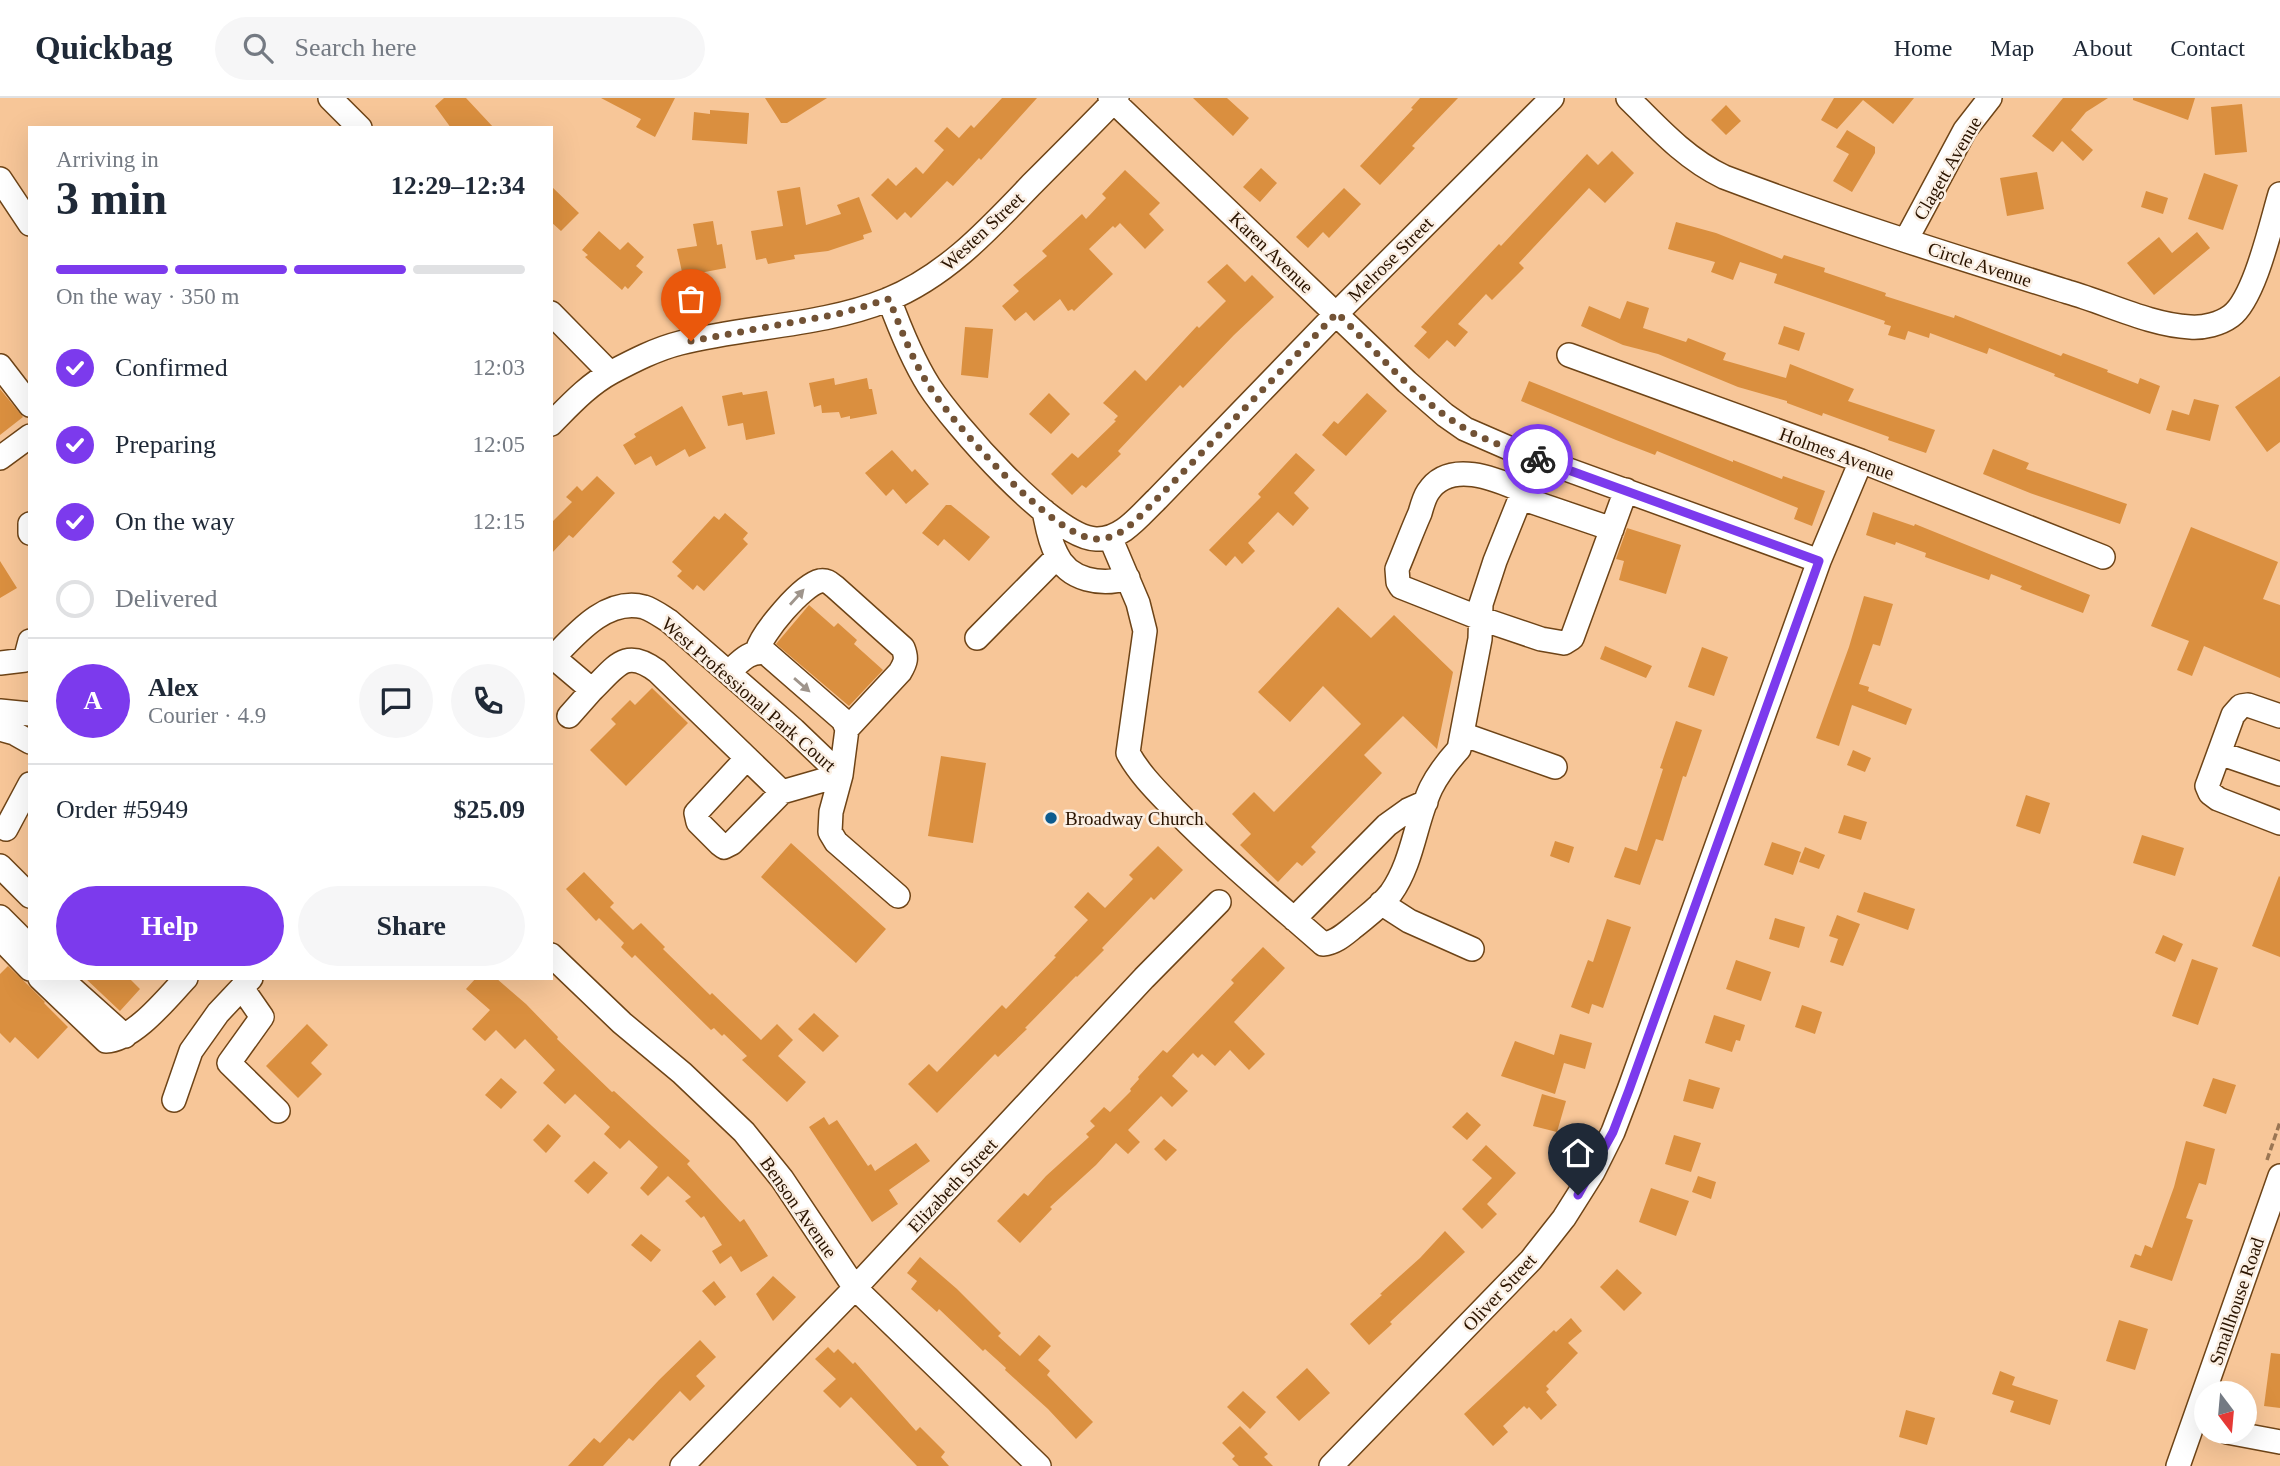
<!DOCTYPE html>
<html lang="en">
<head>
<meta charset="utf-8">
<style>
	:root { --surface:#fff; --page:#f6f6f7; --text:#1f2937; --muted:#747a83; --line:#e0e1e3; --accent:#7c3aed }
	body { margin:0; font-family:Georgia,serif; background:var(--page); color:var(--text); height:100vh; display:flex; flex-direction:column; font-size:26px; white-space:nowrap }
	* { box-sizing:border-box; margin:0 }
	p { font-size:23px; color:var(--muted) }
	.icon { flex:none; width:38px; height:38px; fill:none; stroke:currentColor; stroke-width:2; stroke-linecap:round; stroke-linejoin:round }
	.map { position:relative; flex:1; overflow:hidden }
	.panel { position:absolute; left:28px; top:28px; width:525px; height:854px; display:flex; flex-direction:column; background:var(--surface); border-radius:0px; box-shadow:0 7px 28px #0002 }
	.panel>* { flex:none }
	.needle { width:46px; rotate:164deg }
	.fabs { position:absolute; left:2194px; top:1283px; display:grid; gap:14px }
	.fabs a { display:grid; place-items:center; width:63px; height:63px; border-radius:50%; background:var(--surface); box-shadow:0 7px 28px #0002; font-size:35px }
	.pin { position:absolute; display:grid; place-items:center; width:60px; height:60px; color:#fff; margin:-72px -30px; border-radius:50% 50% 50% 0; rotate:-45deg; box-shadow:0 0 7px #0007 }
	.pin .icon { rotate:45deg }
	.courier { position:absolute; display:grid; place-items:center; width:70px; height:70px; margin:-35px; border:5px solid #7c3aed; border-radius:50%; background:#fff; color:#222; box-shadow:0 2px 9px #0007 }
	.overview em { font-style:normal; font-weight:700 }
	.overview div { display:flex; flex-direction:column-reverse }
	.overview { display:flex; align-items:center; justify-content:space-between; height:119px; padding:0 28px }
	h1 { font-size:46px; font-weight:700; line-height:52px }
	.bar { display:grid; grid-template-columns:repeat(4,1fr); gap:10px 7px; align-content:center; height:84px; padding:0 28px }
	.bar i { height:9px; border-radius:5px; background:var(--line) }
	.bar .selected { background:var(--accent) }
	.bar p { grid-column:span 4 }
	.line { display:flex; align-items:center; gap:18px; padding:0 28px; border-top:2px solid var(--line) }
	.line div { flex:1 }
	.round { display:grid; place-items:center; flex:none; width:74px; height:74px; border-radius:37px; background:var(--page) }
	ol { padding:0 28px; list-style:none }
	li { display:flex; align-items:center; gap:21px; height:77px }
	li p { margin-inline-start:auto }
	li .icon { padding:7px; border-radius:50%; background:var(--accent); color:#fff; stroke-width:4 }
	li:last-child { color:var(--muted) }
	li i { width:38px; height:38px; border:4px solid var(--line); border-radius:50% }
	.button { display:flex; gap:14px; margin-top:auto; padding:14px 28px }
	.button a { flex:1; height:80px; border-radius:42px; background:var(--accent); color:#fff; font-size:28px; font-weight:700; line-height:80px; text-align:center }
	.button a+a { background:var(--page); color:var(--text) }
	header { display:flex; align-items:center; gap:42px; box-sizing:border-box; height:98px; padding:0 35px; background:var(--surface); border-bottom:2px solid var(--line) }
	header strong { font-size:33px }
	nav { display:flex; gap:38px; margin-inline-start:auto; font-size:24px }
	.search { width:490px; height:63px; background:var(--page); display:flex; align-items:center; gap:18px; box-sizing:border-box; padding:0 24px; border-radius:38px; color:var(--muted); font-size:26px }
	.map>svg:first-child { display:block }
	.building { fill:#da8f3f }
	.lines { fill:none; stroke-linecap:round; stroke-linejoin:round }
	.minor-casing { stroke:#6e4417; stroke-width:26 }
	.path { stroke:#9b7653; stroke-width:3.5; stroke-dasharray:7 3.5; stroke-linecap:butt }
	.minor { stroke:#fff; stroke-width:23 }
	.oneway { fill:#9f958c }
	.done { stroke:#725235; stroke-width:7; stroke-dasharray:0 12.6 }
	.route { stroke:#7c3aed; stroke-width:9 }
	.poi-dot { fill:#0d5b8e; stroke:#fbefe3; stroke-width:2.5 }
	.labels { text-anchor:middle; stroke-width:5; stroke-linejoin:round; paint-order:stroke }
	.street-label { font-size:19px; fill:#2a1400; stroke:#fbefe3 }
	.poi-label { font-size:19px; fill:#2a1400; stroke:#fbefe3; text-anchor:start }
</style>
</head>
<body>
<header>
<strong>Quickbag</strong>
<div class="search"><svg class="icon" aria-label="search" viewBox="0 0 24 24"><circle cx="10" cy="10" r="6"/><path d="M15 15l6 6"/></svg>Search here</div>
<nav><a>Home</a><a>Map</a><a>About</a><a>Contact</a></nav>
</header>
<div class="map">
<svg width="2280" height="1368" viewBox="0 0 2280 1368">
	<rect width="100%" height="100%" fill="#f7c698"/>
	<path class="building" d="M444 0H466L494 30H451L435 8Z
		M601 0H675L655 39 636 29 641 21Z
		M765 0H827L787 25H781Z
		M1002 0H1037L981 62 979 60 953 88 947 83 911 120 905 114 897 122 871 97 888 80 896 88 916 69 923 76 944 52 934 43 947 29 959 40 971 27 974 30Z
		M1193 0H1227L1249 20 1233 38Z
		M1420 0H1458L1412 48 1415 50 1380 87 1360 68 1413 11 1411 10Z
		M1834 0H1914L1893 26 1863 2 1837 31 1821 22Z
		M2063 0H2108L2086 14 2071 32 2093 52 2083 63 2062 43 2053 54 2032 38Z
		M2133 0H2195L2188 22 2133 2Z
		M2242 6 2247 54 2215 57 2211 9Z
		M1726 7 1741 23 1726 37 1711 22Z
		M710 12 749 15 747 46 692 42 694 14 710 16Z
		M1847 32 1875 49V55L1852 94 1833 83 1849 56 1836 49Z
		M1612 53 1634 75 1605 105 1589 90 1519 165 1524 170 1492 202 1486 196 1458 226 1468 234 1455 249 1447 242 1429 261 1414 248 1427 234 1421 229 1499 146 1501 148 1587 56 1598 67Z
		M1261 70 1277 85 1260 104 1243 89Z
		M1125 72 1160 105 1149 116 1164 132 1145 151 1120 125 1115 130 1113 128 1089 151 1113 176 1074 213 1072 211 1068 213 1060 201 1034 223 1026 214 1015 223 1002 208 1019 193 1013 187 1047 158 1042 153 1082 116 1086 121 1106 100 1102 96Z
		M2037 74 2044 111 2007 118 2000 80Z
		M2204 75 2238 87 2223 132 2188 121Z
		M551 88 579 115 561 133 551 124Z
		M800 89 806 127 841 116 837 107 859 99 872 134 863 137 864 141 828 153 794 157 795 161 768 166 766 160 756 162 751 133 783 128 777 93Z
		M1344 90 1361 106 1329 140 1323 134 1308 150 1296 139Z
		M2146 93 2168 100 2163 116 2141 109Z
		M713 123 717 147 722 146 726 170 689 177V173L682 174 677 151 697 148 693 126Z
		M1676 124 1716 135 1782 161 1784 157 1825 170 1824 174 1886 195 1885 198 1954 220 1955 217 2061 258 2063 255 2108 272 2107 274 2138 286 2140 280 2160 288 2150 316 2054 278 2055 276 1989 250 1987 256 1930 235 1929 240 1908 233 1905 242 1888 237 1891 228 1884 226 1885 223 1774 185 1777 176 1740 164 1733 182 1711 174 1715 164 1668 151Z
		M599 133 620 152 628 144 644 159 636 168 643 174 628 191 625 188 622 192 585 159 588 157 582 152Z
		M2197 134 2210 150 2154 197 2127 165 2159 139 2172 155Z
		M1227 166 1245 184 1252 177 1274 199 1234 237 1183 290 1180 287 1118 353 1121 356 1086 390 1082 387 1072 397 1051 376 1072 355 1078 360 1116 323 1114 322 1118 318 1103 305 1135 272 1146 283 1197 228 1199 230 1226 203 1207 184Z
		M1627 203 1649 210 1643 230 1686 244 1688 240 1726 255 1723 262 1786 280 1790 266 1854 291 1848 303 1935 332 1926 355 1888 342 1889 339 1823 315 1822 318 1787 305V303L1738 289 1658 256 1623 247 1581 228 1589 208 1620 221Z
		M1784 228 1805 235 1799 253 1778 246Z
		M965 229 993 231 988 280 961 277Z
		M2280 278V344L2267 354 2235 309Z
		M834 280 835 287 867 280 869 291H872L877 316 850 321V318L841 320 839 314 822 315 821 307 814 309 809 285Z
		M1529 283 1733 364V362L1782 381 1783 378 1825 393 1812 428 1794 421 1798 410 1657 353 1655 357 1616 342 1521 303Z
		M0 291 23 319 0 337Z
		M767 293 775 336 746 342 743 325 728 328 722 298 742 294 743 297Z
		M1049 295 1070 316 1051 336 1029 316Z
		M1367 295 1387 313 1346 358 1322 337 1334 323 1338 326Z
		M2194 301 2219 307 2210 343 2166 332 2172 312 2189 317Z
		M682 308 706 350 689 359 685 351 656 368 651 358 635 367 623 347 636 339 634 336Z
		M1993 351 2029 365 2026 371 2127 406 2120 426 2030 395 1983 376Z
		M892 352 912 374 915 371 929 386 906 406 893 391 886 398 865 375Z
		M1296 355 1315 372 1294 395 1309 410 1293 428 1278 414 1248 445 1255 453 1242 466 1235 458 1226 468 1209 452 1261 399 1258 396Z
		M597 378 615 395 573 440 569 437 551 456V425L572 404 566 399 577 388 582 393Z
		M946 407H951L990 439 969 463 944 441 938 448 922 435Z
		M1873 414 1914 428 1915 426 2090 497 2083 515 2020 491 2022 488 1991 476 1989 482 1925 459 1926 455 1896 444 1895 447 1866 437Z
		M725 415 748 435 743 441 748 446 704 493 697 487 693 492 677 478 682 473 672 464 714 418 719 422Z
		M2191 429 2278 464 2263 501 2280 507V580L2204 548 2192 578 2177 572 2189 543 2151 528Z
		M1627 430 1681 447 1666 496 1619 482 1624 463 1616 461Z
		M0 463 17 490 0 500Z
		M1864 498 1893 506 1880 548 1873 546 1859 586 1869 589 1868 593 1912 611 1906 627 1852 607 1839 648 1816 640 1849 549Z
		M809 507 834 529 838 525 857 542 854 546 883 572 849 608 776 546Z
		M1338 509 1371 540 1394 517 1453 574 1437 651 1403 618 1364 657 1382 675 1311 749 1316 754 1302 768 1297 764 1278 784 1240 747 1251 736 1232 716 1254 694 1274 714 1361 626 1323 588 1290 624 1258 594Z
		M1605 548 1652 568 1646 580 1600 561Z
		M1702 549 1728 559 1714 598 1688 589Z
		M652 590 688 625 626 688 590 652 616 626 611 621 630 602 635 607Z
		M1676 623 1702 632 1686 679 1683 678 1663 743 1656 741 1640 787 1614 779 1625 749 1637 753 1663 671 1660 670Z
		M1853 652 1871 660 1865 674 1847 667Z
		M941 658 986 665 973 745 928 738Z
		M2026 697 2050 705 2040 736 2016 728Z
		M1844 717 1867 724 1861 742 1838 735Z
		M2142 737 2184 750 2175 778 2133 765Z
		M1555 743 1574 749 1569 765 1550 758Z
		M1772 744 1801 754 1793 777 1764 767Z
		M791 745 886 831 856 865 761 779Z
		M1158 748 1183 772 1154 802 1151 799 1102 850 1104 852 1077 879 1076 878 1025 930 1027 931 998 959 995 956 937 1015 908 986 929 966 937 974 1002 907 1006 911 1056 859 1054 858 1088 822 1074 809 1088 794 1105 810 1133 781 1129 777Z
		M1805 749 1825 757 1819 771 1799 764Z
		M584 774 614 805 610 809 633 832 641 825 665 849 663 851 710 897 712 895 761 942 777 926 793 942 778 958 806 984 787 1004 742 962 747 958 724 936 722 938 714 930 711 932 635 857 632 860 621 849 624 845 599 820 596 823 566 791Z
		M2279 778 2280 779V859L2252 848Z
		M1864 794 1915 811 1908 832 1857 814Z
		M1837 817 1860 826 1843 868 1830 864 1838 841 1829 838Z
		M1775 820 1805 829 1799 850 1769 841Z
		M1607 821 1631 829 1603 910 1592 906 1589 916 1571 909 1588 862 1593 864Z
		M2163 837 2183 846 2175 864 2155 855Z
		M1263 849 1285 870 1234 924 1265 956 1249 972 1230 952 1215 968 1202 956 1198 960 1193 955 1172 978 1188 993 1172 1009 1161 998 1128 1032 1140 1044 1128 1056 1116 1045 1096 1067 1050 1109 1052 1111 1020 1145 997 1123 1024 1095 1028 1098 1046 1078 1089 1039 1086 1036 1095 1028 1090 1023 1104 1009 1110 1014 1131 993 1130 991 1139 981 1138 979 1163 952 1167 955 1234 885 1231 882Z
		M2192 861 2218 870 2198 927 2172 918Z
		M1736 862 1771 874 1761 903 1726 891Z
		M8 868 27 886 45 904 44 905 68 929 38 961 15 939 10 945 0 935V876Z
		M85 880H129L140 891 120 913Z
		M476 880H496L526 906 558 939 557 941 612 994 614 993 690 1063 687 1066 740 1124 744 1121 768 1158 741 1174 731 1158 720 1166 712 1153 722 1147 704 1118 701 1120 685 1103 691 1099 668 1078 648 1098 640 1090 658 1069 629 1042 620 1051 604 1036 610 1029 575 996 565 1006 543 985 555 972 525 941 515 951 496 932 485 943 472 931 490 912 466 891Z
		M1802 907 1822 914 1815 936 1795 929Z
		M814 915 839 938 823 954 798 931Z
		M1714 917 1745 927 1740 943 1736 942 1732 954 1705 945Z
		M307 926 328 947 311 965 322 976 298 1000 266 968Z
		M1560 936 1592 945 1585 971 1564 965 1555 996 1501 978 1515 943 1554 957Z
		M501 980 517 994 501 1011 485 997Z
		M2213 980 2236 987 2226 1016 2203 1008Z
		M1689 981 1720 990 1713 1011 1683 1003Z
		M1542 996 1566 1003 1557 1034 1533 1028Z
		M1467 1014 1481 1027 1467 1042 1452 1029Z
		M824 1019 829 1027 837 1022 868 1068 871 1066 875 1073 916 1045 930 1063 889 1092 898 1106 872 1124 809 1029Z
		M548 1026 561 1038 546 1055 533 1042Z
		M1674 1037 1701 1045 1691 1074 1665 1066Z
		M1164 1041 1177 1052 1166 1063 1154 1051Z
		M2186 1043 2215 1051 2206 1087 2199 1085 2186 1120 2193 1122 2172 1183 2130 1169 2135 1156 2141 1158 2145 1147 2152 1150 2174 1089Z
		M1486 1047 1516 1075 1487 1106 1497 1116 1482 1131 1462 1111 1492 1080 1472 1062Z
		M594 1063 608 1075 588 1096 574 1083Z
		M1698 1078 1716 1084 1711 1101 1692 1094Z
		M1651 1090 1689 1103 1676 1138 1639 1124Z
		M1445 1133 1465 1154 1390 1224 1392 1226 1369 1247 1350 1226 1382 1197 1380 1196 1420 1160Z
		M641 1136 661 1152 651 1164 631 1147Z
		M920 1159 957 1191 1001 1235 998 1238 1020 1258 1039 1237 1051 1248 1038 1262 1050 1273 1047 1277 1093 1324 1076 1341 1048 1311 1005 1272 1006 1270 985 1251 983 1253 939 1211 937 1214 911 1191 917 1183 907 1175Z
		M1617 1171 1642 1195 1624 1213 1600 1189Z
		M773 1178 796 1199 773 1223 756 1196Z
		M714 1183 726 1199 715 1208 702 1193Z
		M1571 1220 1582 1233 1568 1245 1578 1255 1546 1288 1549 1291 1546 1294 1557 1307 1541 1322 1529 1309 1527 1311 1524 1308 1503 1328 1508 1334 1493 1348 1464 1316 1554 1232 1556 1234Z
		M2119 1222 2148 1231 2135 1272 2106 1263Z
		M700 1242 716 1259 696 1278 705 1288 690 1303 680 1293 633 1343 629 1340 603 1368H568L594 1340 600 1345 659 1282Z
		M828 1249 834 1255 838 1251 853 1266 855 1264 916 1333 920 1329 945 1354 941 1359 949 1368H917L851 1299 840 1310 823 1293 836 1281 815 1261Z
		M2271 1255 2280 1256V1310L2264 1308Z
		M1307 1270 1330 1295 1299 1323 1276 1299Z
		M2000 1273 2015 1279 2012 1287 2058 1302 2050 1327 2010 1314 2014 1303 1992 1296Z
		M1243 1293 1266 1314 1250 1331 1227 1309Z
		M1906 1312 1935 1320 1927 1347 1899 1339Z
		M1240 1328 1268 1356 1264 1359 1273 1368H1239L1232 1361 1235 1358 1222 1345Z"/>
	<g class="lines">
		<g class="minor-casing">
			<path id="minor" d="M330 0 360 30
				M1110 0 1407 284 1445 317 1465 331 1511 351 1819 463
				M1628 0C1658 30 1686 61 1724 79 1837 122 1953 158 2068 194 2107 205 2150 227 2190 229 2204 230 2220 226 2231 218 2255 200 2271 126 2280 96
				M0 81 30 126
				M1906 142 1965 32 1990 0
				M889 201C900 231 912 261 929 288 953 325 1053 440 1096 441 1122 442 1140 417 1157 401L1337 215 1552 0
				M551 215 610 275
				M1569 257 1861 363 2103 459
				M0 268 30 307
				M551 326C570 307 588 287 612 274 633 263 656 251 680 245 748 228 822 228 887 202 946 178 988 132 1031 87 1060 58 1089 29 1117 0
				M0 360 30 338
				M1523 393C1496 381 1449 361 1428 394 1424 400 1422 408 1420 415 1412 433 1405 452 1397 471L1398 484 1401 489 1482 521 1541 541 1564 545 1572 540 1626 392
				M1521 400 1612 431
				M1044 413C1047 427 1049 442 1056 455 1068 483 1102 488 1128 480
				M30 426V435
				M1110 439 1138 505 1145 533 1128 655C1140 677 1159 695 1176 713 1222 760 1274 803 1323 846 1336 845 1346 835 1355 828 1367 818 1381 808 1391 795 1413 764 1415 724 1431 690 1438 676 1449 662 1459 651L1480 541 1481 506 1495 463 1536 361
				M977 540 1057 459
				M757 553C762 535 802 487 820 483 827 482 830 485 835 489L903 550C907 560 906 564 900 574L847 631
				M553 559 592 592 569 618
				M551 562C575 537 606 499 644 509 653 512 661 518 669 523L794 632 841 677
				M0 565 25 562 30 543
				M729 574C740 564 749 552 766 555L843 622 847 631 841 677 831 714 830 734 836 744 898 798
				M592 592C616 569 625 549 657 573L782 694 841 677
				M0 613 30 616
				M2280 618 2248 607 2241 608 2233 617 2207 688 2210 695 2218 701 2280 725
				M0 631 14 635 30 644
				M1462 636 1555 669
				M2219 655 2280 676
				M747 660 696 715 698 724 720 746 724 749 732 745 782 694
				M6 731 30 686
				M0 768 30 798
				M1381 805 1409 823 1472 851
				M0 819 28 847
				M1294 821 1387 727 1408 712 1426 704
				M0 840 30 871
				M551 857 622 925 682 975 744 1034 782 1081 855 1190 1039 1368
				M40 880 106 943C134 942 167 900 186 880
				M67 886 125 938
				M242 890 262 919 229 965 278 1013
				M174 1002 191 953 218 915 251 880
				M2227 1334 2280 1344
				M682 1368 855 1190 1144 880 1219 804
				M1331 1368 1531 1162 1564 1120 1593 1074 1613 1034 1629 992 1819 463 1861 363
				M2178 1368 2280 1078"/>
		</g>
		<path class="path" d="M2267 1062 2280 1024"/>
		<use href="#minor" class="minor"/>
	</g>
	<defs><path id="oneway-solid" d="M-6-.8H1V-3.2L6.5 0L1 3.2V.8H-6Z" transform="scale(1.75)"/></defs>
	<g class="oneway">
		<use href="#oneway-solid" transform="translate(797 499) rotate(-48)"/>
		<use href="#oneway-solid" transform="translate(802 587) rotate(41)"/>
	</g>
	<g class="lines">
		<path class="done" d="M691 243 838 216 889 201C901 231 912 261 929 288 953 325 1053 440 1096 441 1122 442 1140 417 1157 401L1337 215C1375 252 1418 303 1464 330 1486 343 1513 352 1538 361"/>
		<path class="route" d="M1538 361 1819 463 1629 992 1613 1034 1578 1097"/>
	</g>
	<circle class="poi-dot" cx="1051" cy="720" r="7"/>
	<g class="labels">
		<g class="street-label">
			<text transform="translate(1947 70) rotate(-60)" y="7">Clagett Avenue</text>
			<text transform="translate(982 133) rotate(-43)" y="7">Westen Street</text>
			<text transform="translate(1272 154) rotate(44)" y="7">Karen Avenue</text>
			<text transform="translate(1390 161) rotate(-45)" y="7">Melrose Street</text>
			<text transform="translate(1980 166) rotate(18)" y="7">Circle Avenue</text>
			<text transform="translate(1837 355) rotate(20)" y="7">Holmes Avenue</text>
			<text transform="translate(749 596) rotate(41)" y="7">West Professional Park Court</text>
			<text transform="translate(952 1087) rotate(-47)" y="7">Elizabeth Street</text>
			<text transform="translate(799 1109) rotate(55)" y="7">Benson Avenue</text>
			<text transform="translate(1499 1194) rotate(-47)" y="7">Oliver Street</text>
			<text transform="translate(2236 1203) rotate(-71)" y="7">Smallhouse Road</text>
		</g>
		<g class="poi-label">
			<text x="1065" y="727">Broadway Church</text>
		</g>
	</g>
</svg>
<div class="fabs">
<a><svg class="needle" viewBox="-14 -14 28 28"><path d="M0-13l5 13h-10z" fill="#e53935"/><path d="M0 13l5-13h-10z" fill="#747a83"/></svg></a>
</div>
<div class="pin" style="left:691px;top:243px;background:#ea580c"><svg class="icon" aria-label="bag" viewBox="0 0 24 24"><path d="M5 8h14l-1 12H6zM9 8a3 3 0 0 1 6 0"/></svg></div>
<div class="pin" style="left:1578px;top:1097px;background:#1f2937"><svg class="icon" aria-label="home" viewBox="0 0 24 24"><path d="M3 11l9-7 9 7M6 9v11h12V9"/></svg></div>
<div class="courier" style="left:1538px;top:361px"><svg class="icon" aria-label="bike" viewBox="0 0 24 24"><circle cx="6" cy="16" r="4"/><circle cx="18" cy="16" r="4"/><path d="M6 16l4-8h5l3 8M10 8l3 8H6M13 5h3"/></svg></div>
<section class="panel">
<div class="overview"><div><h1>3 min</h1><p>Arriving in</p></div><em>12:29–12:34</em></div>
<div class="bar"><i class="selected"></i><i class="selected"></i><i class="selected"></i><i></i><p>On the way · 350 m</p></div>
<ol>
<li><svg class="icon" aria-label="check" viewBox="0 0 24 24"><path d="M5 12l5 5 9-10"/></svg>Confirmed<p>12:03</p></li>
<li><svg class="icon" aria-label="check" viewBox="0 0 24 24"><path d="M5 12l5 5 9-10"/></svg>Preparing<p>12:05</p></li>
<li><svg class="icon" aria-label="check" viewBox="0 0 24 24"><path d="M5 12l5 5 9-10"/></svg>On the way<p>12:15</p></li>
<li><i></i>Delivered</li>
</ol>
<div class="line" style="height:126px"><b class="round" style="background:var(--accent);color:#fff">A</b><div><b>Alex</b><p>Courier · 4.9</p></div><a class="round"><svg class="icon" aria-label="chat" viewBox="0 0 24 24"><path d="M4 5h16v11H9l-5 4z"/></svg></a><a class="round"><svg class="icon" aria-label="phone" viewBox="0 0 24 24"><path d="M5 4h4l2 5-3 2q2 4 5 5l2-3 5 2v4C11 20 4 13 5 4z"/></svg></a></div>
<div class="line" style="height:91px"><div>Order #5949</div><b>$25.09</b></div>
<div class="button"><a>Help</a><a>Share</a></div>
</section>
</div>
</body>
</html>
